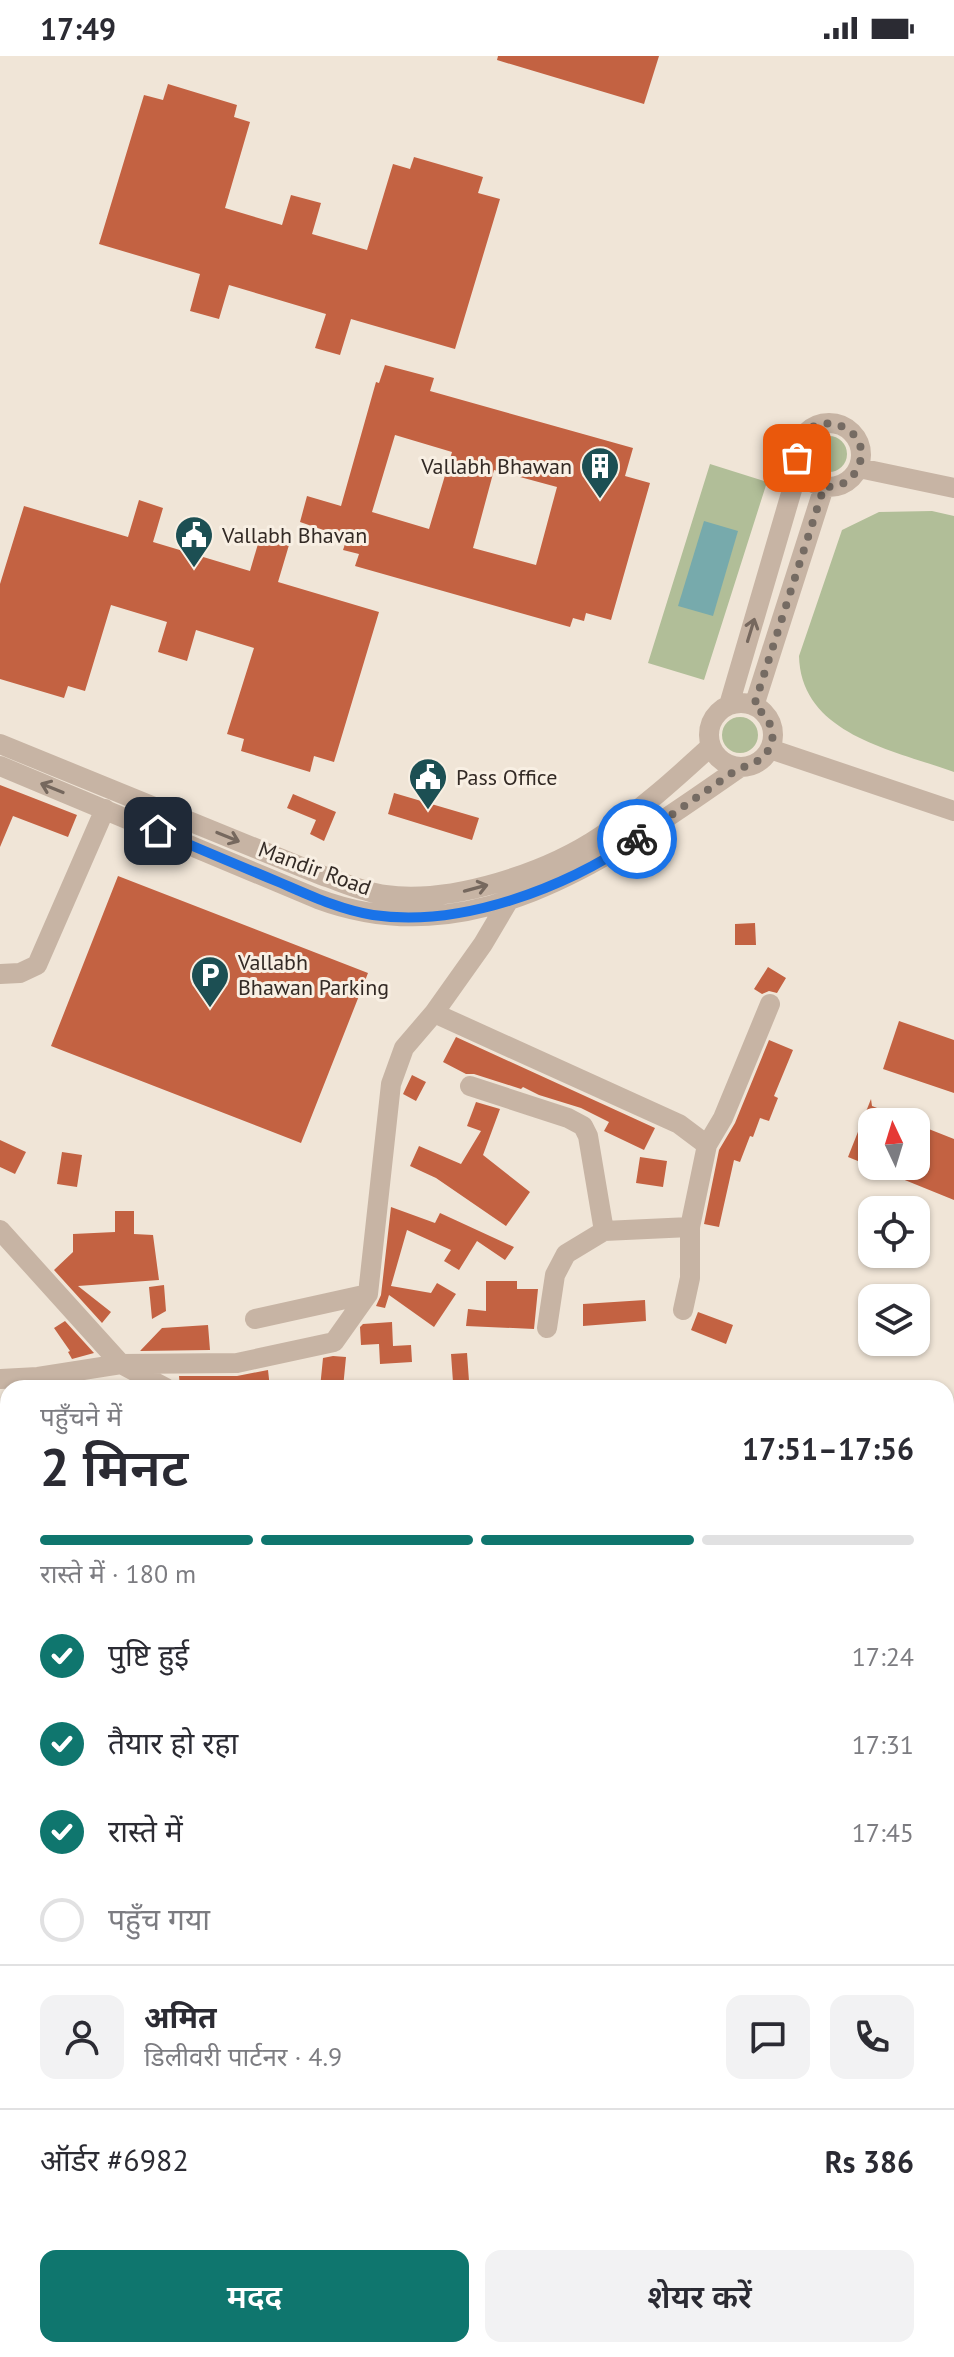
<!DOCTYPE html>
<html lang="hi">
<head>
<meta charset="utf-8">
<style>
	:root { --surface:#fff; --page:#f2f2f3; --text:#2b2b33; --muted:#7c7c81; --line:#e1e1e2; --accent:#0f766e }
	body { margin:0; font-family:"PT Sans","Noto Sans Devanagari",sans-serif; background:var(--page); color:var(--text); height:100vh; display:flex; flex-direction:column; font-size:30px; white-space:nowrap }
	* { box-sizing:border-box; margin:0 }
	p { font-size:26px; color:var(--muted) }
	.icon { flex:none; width:44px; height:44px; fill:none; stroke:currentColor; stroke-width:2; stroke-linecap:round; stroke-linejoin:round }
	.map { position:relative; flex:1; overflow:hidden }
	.sheet { position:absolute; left:0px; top:1324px; width:954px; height:978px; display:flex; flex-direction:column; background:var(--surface); border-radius:24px 24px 0 0; box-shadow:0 2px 6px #0004 }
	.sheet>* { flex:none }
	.needle { width:52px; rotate:356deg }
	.fabs { position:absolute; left:858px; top:1052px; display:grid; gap:16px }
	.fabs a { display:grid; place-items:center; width:72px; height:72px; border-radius:16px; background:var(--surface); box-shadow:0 2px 6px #0004; font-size:40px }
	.pin { position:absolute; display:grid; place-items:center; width:68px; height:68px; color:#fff; margin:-34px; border-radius:16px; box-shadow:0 4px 12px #0006 }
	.courier { position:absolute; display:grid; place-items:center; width:80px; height:80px; margin:-40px; border:6px solid #1a73e8; border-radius:50%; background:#fff; color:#222; box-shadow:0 2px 10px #0007 }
	.head em { font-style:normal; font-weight:600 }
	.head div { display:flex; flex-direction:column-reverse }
	.head { display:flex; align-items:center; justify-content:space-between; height:136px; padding:0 40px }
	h1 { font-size:52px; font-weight:600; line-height:60px }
	.bar { display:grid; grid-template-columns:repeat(4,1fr); gap:12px 8px; align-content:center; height:96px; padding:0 40px }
	.bar i { height:10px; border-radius:6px; background:var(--line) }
	.bar .on { background:var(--accent) }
	.bar p { grid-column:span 4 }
	.line { display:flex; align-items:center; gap:20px; padding:0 40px; border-top:2px solid var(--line) }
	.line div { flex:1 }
	.round { display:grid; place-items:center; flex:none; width:84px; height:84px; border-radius:16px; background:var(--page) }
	ol { padding:0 40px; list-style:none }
	li { display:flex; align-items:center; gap:24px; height:88px }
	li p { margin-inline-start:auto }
	li .icon { padding:8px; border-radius:50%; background:var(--accent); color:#fff; stroke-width:4 }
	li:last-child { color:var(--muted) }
	li i { width:44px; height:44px; border:4px solid var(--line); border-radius:50% }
	.primary-button { display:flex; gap:16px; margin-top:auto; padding:16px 40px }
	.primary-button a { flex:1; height:92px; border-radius:16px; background:var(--accent); color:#fff; font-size:32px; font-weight:600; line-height:92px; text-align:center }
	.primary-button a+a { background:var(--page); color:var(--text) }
	.status { display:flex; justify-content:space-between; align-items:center; height:56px; padding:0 40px; background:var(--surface); direction:ltr }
	.status svg { height:22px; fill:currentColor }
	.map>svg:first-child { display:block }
	.green { fill:#b1be98 }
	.water { fill:#77aaac }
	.building { fill:#c36242; fill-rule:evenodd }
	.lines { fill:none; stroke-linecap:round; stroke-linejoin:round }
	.minor { stroke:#c7b4a4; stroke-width:20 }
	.oneway { stroke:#76685e }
	.done { stroke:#756b63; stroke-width:8; stroke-dasharray:0 14.4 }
	.route { stroke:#1a73e8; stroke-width:10 }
	.labels { text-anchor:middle; stroke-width:6; stroke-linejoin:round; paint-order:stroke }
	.poi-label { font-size:22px; fill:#332a25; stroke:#f8efe3; text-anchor:start }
	.street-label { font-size:22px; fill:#332a25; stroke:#f8efe3 }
</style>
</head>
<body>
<div class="status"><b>17:49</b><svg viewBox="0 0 49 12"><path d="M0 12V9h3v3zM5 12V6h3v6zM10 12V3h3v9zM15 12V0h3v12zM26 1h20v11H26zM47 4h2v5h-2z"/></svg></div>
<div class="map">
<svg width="954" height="2301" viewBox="0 0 954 2301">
	<rect width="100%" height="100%" fill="#f0e5d7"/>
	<path class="green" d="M811 398a18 18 0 1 1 36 0a18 18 0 1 1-36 0Z
		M710 408 767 426 704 624 648 607Z
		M932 455 954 460V716C894 694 801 679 799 600L842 474 879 456Z
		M722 679a18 18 0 1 1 36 0a18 18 0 1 1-36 0Z
		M946 1604 954 1607V2078L946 2079Z
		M954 2124V2301H525L520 2294H946V2126Z
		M0 2131 8 2133V2294H389L385 2301H0Z"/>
	<path class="water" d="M704 465 738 475 713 560 678 550Z"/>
	<path class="building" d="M498 0H659L644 48 497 4Z
		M168 28 237 49 234 61 250 66 225 152 282 169 291 139 321 147 312 178 367 194 393 108 410 113 414 101 483 121 478 137 500 143 455 293 351 263 340 299 315 292 326 258 229 229 219 263 190 255 200 218 99 188 144 39 163 44Z
		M385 309 434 322 430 335 633 392 625 420 650 427 611 564 586 557 584 565 573 562 570 571 355 510 359 498 343 494 347 482 300 466 307 440 341 450 376 326 379 327ZM395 379 452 396 429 473 372 456ZM494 414 557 431 536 509 473 492Z
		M139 444 163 452 153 486 250 515 260 481 289 489 278 526 379 556 334 706 314 700 310 716 241 695 244 683 227 678 254 592 196 574 187 605 158 596 167 566 111 549 85 635 68 630 64 642 0 623V528L24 450 128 481Z
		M0 729 77 759 68 781 13 760 0 791Z
		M394 737 479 762 472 784 388 758Z
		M293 738 336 756 324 785 310 778 316 764 287 752Z
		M118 820 368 917 301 1087 51 990Z
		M755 867 756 889H735V868Z
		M768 911 786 922 777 937 769 935 762 938 754 933Z
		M899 965 954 984V1037L883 1013Z
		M456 981 655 1072 644 1094 604 1075 609 1066 581 1052 539 1039 523 1031 521 1033 474 1018H466L443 1006Z
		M769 984 793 994 774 1040 778 1042 769 1065 760 1062 753 1081 750 1080 740 1106 734 1104 719 1171 704 1168 719 1094 735 1067Z
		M412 1019 426 1026 416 1045 403 1038Z
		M871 1043 872 1050 910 1065 872 1066V1110H916V1068L954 1083V1144L848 1101Z
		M476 1046 500 1053 483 1099 530 1136 506 1170 436 1122 410 1110 419 1090 461 1108 481 1075 467 1070Z
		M0 1084 26 1096 15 1118 0 1111Z
		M62 1096 82 1099 77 1131 57 1128Z
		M640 1101 667 1105 663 1131 636 1127Z
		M391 1151 435 1167 440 1157 514 1191 505 1204 477 1185 459 1214 444 1205 451 1194 407 1174 391 1230 431 1237 437 1227 456 1238 434 1271 389 1239 385 1252 376 1250 381 1239Z
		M115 1155H134V1178L153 1179 159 1224 78 1230 111 1256 102 1267 54 1214 73 1196V1178L115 1176Z
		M486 1225H517V1233H538L534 1273 466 1270 468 1253 486 1255Z
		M164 1229 166 1255 152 1263 149 1231Z
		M645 1244 646 1265 583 1270V1248Z
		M698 1256 733 1269 726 1288 691 1274Z
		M65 1265 94 1297 72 1303 68 1296 70 1295 54 1272Z
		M392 1266 393 1290 411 1289 412 1306 380 1308 379 1288 361 1289 360 1271 363 1268Z
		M208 1269 210 1294 140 1295 162 1272Z
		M467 1297 469 1325 453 1326 451 1298Z
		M333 1300 346 1301 343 1332H320L323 1302Z
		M268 1314 270 1332H180L179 1320H237Z"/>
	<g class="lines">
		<path class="minor" d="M797 399a32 32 0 1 1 64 0a32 32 0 1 1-64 0Z
			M859 412 954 432
			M709 679a32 32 0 1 1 64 0a32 32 0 1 1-64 0Z
			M729 649 799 410
			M754 650 824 431
			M0 688 321 819C342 826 363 836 385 839 452 848 546 817 601 780 641 754 675 723 710 691
			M770 693 954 755
			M0 710 318 843C477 902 615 798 739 712
			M0 918 20 917 37 909 105 753
			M434 957 679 1068 707 1089 690 1171V1222L683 1254
			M470 1030 568 1062 583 1070 588 1080 604 1175 690 1171
			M707 1089 723 1062 770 948
			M0 1174 121 1308 166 1332
			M255 1263 368 1238
			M547 1272 555 1219 566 1198 604 1175
			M0 1323 38 1321 121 1308 237 1307 334 1286 368 1238 391 1028 404 992 434 957 483 888 509 844
			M946 2093 954 2091
			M946 2111 954 2110
			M484 2294V2301
			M425 2301 427 2294"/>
	</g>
	<defs><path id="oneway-shaft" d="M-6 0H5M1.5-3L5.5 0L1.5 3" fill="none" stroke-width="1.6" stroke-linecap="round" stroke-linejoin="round" transform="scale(2)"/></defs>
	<g class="oneway">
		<use href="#oneway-shaft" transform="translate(751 574) rotate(-73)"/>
		<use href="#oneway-shaft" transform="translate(52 732) rotate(-158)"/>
		<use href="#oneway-shaft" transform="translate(228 781) rotate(22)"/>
		<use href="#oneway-shaft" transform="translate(476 832) rotate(-15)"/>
	</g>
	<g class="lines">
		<path class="done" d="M637 783 739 712C775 705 785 672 754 650L824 431C837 431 849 428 856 415 883 369 798 342 797 402"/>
		<path class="route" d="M158 775C199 793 240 810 281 827 311 840 341 854 373 859 461 872 565 832 637 783"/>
	</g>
	<defs>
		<g id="building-pin" transform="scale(2)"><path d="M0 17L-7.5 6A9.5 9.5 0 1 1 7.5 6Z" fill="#1c4f53" stroke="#f8efe3"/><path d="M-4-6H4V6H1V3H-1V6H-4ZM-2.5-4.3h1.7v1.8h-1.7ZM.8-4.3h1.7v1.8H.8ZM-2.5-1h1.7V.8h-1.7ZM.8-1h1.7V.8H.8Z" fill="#fff"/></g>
		<g id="civic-pin" transform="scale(2)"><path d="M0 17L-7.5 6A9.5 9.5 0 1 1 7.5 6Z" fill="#1c4f53" stroke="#f8efe3"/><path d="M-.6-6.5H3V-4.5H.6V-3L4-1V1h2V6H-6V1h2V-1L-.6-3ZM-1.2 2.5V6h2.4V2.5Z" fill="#fff"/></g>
		<g id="parking-pin" transform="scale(2)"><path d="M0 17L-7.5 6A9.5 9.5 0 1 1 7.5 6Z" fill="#1c4f53" stroke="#f8efe3"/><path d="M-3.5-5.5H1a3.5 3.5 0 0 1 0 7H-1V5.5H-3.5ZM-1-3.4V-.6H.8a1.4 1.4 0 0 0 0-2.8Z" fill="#fff"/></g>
	</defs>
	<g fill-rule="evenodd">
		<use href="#building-pin" x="600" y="410"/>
		<use href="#civic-pin" x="194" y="479"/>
		<use href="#civic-pin" x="428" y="721"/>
		<use href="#parking-pin" x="210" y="919"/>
	</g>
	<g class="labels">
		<g class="poi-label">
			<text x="572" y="418" text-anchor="end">Vallabh Bhawan</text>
			<text x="222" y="487">Vallabh Bhavan</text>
			<text x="456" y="729">Pass Office</text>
			<text x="238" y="914">Vallabh<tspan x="238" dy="25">Bhawan Parking</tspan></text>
		</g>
		<g class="street-label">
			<text transform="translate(315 812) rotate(20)" y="8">Mandir Road</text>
		</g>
	</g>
</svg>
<div class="fabs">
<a><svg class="needle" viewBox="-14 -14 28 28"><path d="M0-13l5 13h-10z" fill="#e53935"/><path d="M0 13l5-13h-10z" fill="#7c7c81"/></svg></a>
<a><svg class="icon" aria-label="locate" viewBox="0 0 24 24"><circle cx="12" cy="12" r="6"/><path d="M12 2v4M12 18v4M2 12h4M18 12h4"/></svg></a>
<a><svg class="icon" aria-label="layers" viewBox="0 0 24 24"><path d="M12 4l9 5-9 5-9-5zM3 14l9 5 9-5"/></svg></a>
</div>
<div class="pin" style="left:797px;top:402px;background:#ea580c"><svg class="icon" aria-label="bag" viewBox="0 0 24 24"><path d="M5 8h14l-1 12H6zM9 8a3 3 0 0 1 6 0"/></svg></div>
<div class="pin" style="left:158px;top:775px;background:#1f2937"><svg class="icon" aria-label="home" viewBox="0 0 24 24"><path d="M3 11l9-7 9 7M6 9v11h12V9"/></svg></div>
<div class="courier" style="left:637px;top:783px"><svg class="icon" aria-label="bike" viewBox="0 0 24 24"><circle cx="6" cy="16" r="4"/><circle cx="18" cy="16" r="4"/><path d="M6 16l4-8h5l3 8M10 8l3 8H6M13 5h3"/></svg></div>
<section class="sheet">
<div class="head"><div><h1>2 मिनट</h1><p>पहुँचने में</p></div><em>17:51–17:56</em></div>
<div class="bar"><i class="on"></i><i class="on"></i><i class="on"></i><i></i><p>रास्ते में · 180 m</p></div>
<ol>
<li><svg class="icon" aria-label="check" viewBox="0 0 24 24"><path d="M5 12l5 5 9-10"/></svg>पुष्टि हुई<p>17:24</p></li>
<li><svg class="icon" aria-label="check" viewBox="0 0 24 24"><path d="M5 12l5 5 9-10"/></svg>तैयार हो रहा<p>17:31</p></li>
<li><svg class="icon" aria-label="check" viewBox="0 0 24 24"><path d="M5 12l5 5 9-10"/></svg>रास्ते में<p>17:45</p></li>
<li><i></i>पहुँच गया</li>
</ol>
<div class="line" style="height:144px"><a class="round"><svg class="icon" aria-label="person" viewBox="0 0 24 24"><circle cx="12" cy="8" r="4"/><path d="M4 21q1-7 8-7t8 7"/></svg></a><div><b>अमित</b><p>डिलीवरी पार्टनर · 4.9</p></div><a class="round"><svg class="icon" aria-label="chat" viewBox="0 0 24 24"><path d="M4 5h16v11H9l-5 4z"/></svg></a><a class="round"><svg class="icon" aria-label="phone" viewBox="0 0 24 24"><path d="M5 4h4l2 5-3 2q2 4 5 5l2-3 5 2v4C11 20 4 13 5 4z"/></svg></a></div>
<div class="line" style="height:104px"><div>ऑर्डर #6982</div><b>Rs 386</b></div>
<div class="primary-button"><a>मदद</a><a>शेयर करें</a></div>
</section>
</div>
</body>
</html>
